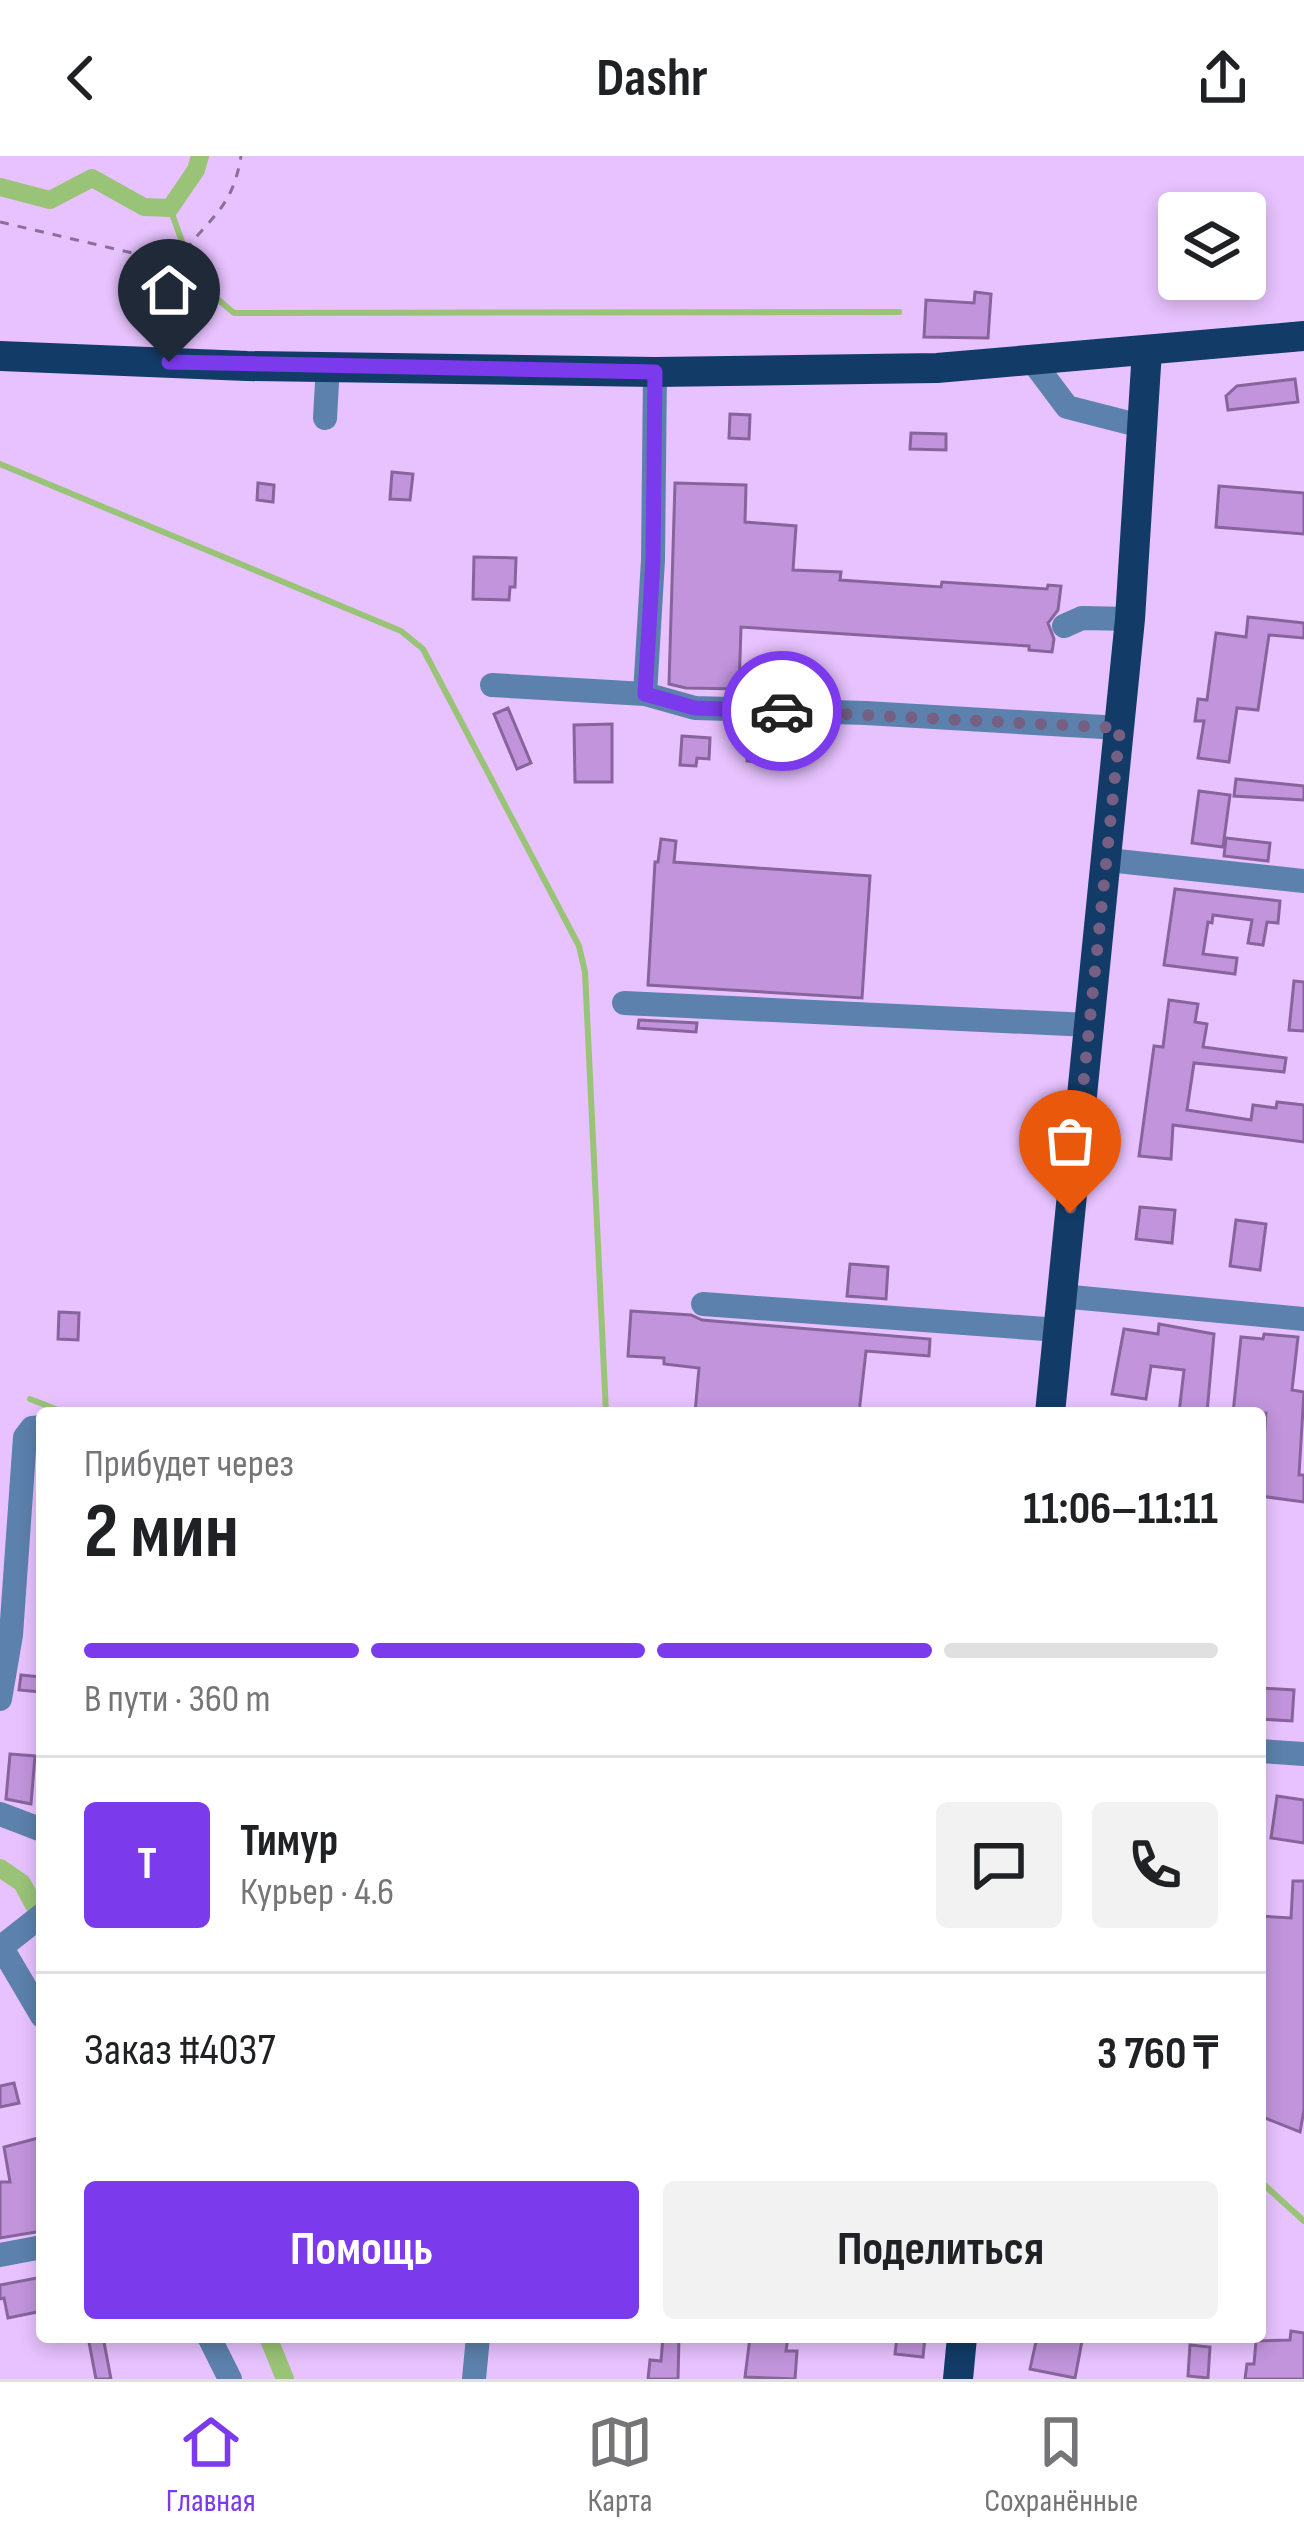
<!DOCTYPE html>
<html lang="ru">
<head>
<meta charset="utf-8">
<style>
	:root { --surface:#fff; --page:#f2f2f2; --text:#202124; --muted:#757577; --line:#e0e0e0; --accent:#7c3aed }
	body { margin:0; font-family:"Sofia Sans Condensed",sans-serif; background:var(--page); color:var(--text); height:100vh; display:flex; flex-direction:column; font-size:45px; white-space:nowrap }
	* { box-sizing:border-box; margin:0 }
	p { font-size:39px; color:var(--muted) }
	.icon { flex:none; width:66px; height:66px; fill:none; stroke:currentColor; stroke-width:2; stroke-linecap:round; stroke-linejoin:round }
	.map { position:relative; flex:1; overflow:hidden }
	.panel { position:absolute; left:36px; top:1251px; width:1230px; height:936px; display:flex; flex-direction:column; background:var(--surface); border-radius:12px; box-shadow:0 6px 18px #0003 }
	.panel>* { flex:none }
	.tools { position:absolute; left:1158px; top:36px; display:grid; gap:24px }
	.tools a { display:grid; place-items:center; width:108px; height:108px; border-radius:12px; background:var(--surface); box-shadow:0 6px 18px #0003; font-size:60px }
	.pin { position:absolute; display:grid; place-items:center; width:102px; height:102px; color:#fff; margin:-123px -51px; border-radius:50% 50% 50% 0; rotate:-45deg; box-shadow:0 0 12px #0007 }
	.pin .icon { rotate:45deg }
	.courier { position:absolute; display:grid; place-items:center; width:120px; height:120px; margin:-60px; border:9px solid #7c3aed; border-radius:50%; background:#fff; color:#222; box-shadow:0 3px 15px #0007 }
	.head em { font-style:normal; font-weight:700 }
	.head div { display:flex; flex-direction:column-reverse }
	.head { display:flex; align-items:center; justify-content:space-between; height:204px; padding:0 48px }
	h1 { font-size:78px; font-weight:700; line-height:90px }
	.bar { display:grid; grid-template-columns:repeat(4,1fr); gap:18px 12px; align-content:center; height:144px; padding:0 48px }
	.bar i { height:15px; border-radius:9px; background:var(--line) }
	.bar .active { background:var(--accent) }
	.bar p { grid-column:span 4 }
	.line { display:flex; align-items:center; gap:30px; padding:0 48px; border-top:3px solid var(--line) }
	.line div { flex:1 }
	.round { display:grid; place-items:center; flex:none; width:126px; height:126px; border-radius:12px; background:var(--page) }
	.cta { display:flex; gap:24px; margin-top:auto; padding:24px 48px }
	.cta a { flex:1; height:138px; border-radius:12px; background:var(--accent); color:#fff; font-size:48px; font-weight:700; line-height:138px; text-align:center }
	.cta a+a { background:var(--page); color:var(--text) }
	header { display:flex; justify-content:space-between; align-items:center; height:156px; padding:0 48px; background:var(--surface); font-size:54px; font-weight:700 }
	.tabs { display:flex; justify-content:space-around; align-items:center; height:168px; border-top:3px solid var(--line); background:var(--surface); font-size:33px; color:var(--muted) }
	.tabs a { display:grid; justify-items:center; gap:6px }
	.tabs .active { color:var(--accent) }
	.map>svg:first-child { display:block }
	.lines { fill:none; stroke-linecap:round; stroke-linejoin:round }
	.stream { stroke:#99c377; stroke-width:6 }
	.canal { stroke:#99c377; stroke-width:18 }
	.building { fill:#c194dc; stroke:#87649b; stroke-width:3 }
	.path { stroke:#8a7099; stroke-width:3; stroke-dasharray:9 9; stroke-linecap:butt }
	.minor { stroke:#5c81ac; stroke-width:24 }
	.major { stroke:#123c67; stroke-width:30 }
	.done { stroke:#755f83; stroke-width:12; stroke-dasharray:0 21.6 }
	.route { stroke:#7c3aed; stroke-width:15 }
</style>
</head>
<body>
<header><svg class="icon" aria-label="back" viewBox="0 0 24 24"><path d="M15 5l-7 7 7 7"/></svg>Dashr<svg class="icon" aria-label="share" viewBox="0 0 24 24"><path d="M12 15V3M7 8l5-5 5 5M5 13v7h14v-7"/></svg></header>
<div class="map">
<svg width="1304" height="2223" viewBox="0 0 1304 2223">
	<rect width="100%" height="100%" fill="#e7c2fe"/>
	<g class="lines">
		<path class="stream" d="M170 52 185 94
			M194 109 215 141 234 157 899 156
			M0 308 401 475 423 493 579 790 585 816 606 1257
			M30 1243 66 1257
			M1260 2025 1304 2065"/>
		<path class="canal" d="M0 31 50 44 92 22 144 51 170 52 196 14 200 0
			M0 1712 22 1727 42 1764
			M268 2181 285 2223"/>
	</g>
	<path class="building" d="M975 136 991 138 988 182 924 181 926 144 974 147Z
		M1295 223 1298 246 1228 254 1226 240 1237 230Z
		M730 258 750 259 749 283 729 282Z
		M911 277 946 278V294L910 293Z
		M392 316 413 318 410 344 390 343Z
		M258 327 274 329 273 346 257 344Z
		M675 327 746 329 745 366 796 370 793 414 841 416 840 424 941 431 942 426 1047 433 1048 429 1061 430 1058 454 1048 467 1054 483 1052 496 1029 494V490L741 471 739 533 686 532 669 528Z
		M1219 330 1304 337V378L1216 371Z
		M474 401 516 402 515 431H510L509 444 473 443Z
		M1248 461 1304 467V482L1269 479 1258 554 1237 552 1229 606 1198 602 1204 565H1195L1198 543 1207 544 1216 477 1246 481Z
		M508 552 531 607 517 613 494 558Z
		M612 568V626H575L574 569Z
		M750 579 771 581 770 591 776 592 774 608 747 605Z
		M682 580 710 582 709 603 697 602 696 610 680 609Z
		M1236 623 1304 630V644L1234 640Z
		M1199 635 1230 639 1223 691 1192 687Z
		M1226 682 1270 687 1268 705 1224 700Z
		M661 683 676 685 674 706 870 720 862 842 648 829 655 706H658Z
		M1175 733 1280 745 1278 767 1267 766 1263 789 1248 787 1252 764 1213 759 1212 767 1208 766 1203 798 1237 802 1235 818 1164 809Z
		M1294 825 1304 826V875L1289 874Z
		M1169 844 1198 848 1195 866 1207 868 1203 891 1286 902 1284 916 1194 907 1187 954 1251 964 1253 949 1276 952 1277 946 1304 949V986L1173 969 1171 1003 1139 1000 1154 890 1163 891Z
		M639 864 697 867 696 876 638 872Z
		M1140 1051 1175 1054 1172 1087 1136 1083Z
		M1236 1064 1266 1068 1260 1114 1230 1110Z
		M850 1108 888 1111 886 1143 847 1140Z
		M631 1155 691 1159 702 1164 930 1183 929 1200 866 1195 859 1257H695L699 1212 664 1208V1202L628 1200Z
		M59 1156 79 1157 78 1184 58 1183Z
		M1159 1168 1214 1178 1207 1257H1179L1184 1214 1151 1210 1146 1243 1112 1238 1124 1173 1158 1178Z
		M1264 1178 1298 1181 1292 1234 1304 1236 1299 1319H1304V1346L1260 1340 1266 1257H1233L1241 1181 1263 1183Z
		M21 1519 42 1521V1536L19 1534Z
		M1260 1532 1294 1534 1292 1565 1260 1563Z
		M10 1598 35 1600 31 1648 6 1643Z
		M1277 1640 1304 1644V1687L1271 1682Z
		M1293 1725H1304V1954L1300 1976 1260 1960V1760L1291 1762Z
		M14 1927 19 1947 0 1951V1930Z
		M42 1981V2075L0 2082V2026H10L4 1991Z
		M42 2121V2155L8 2162 4 2142 0 2143V2129Z
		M1291 2175 1304 2177V2223H1245L1247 2208H1254L1256 2185 1290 2184Z
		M88 2181H103L111 2223H96Z
		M663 2181H679L678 2223H648L650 2204 661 2205Z
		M750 2181H788L786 2195H797L795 2223 745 2221Z
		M897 2181H925L923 2201 895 2198Z
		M1037 2181 1082 2185 1075 2222 1030 2213Z
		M1190 2189 1210 2191 1208 2222 1188 2220Z"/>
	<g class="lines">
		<path class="path" d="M0 66 175 107
			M167 180C166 156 164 127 178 105 205 63 232 57 241 0"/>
		<path class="minor" d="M1031 203 1067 251 1145 271
			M325 262 328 209
			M1064 470 1082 462 1130 463
			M492 529 645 538 695 552 866 557 1120 572
			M645 538 653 404 655 216
			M1108 704 1304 725
			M624 847 1089 869
			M1061 1140 1304 1163
			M703 1148 1059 1174
			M0 1543 11 1479 25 1281 32 1272 42 1271
			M1260 1595 1304 1598
			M0 1658 42 1674
			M0 1792 42 1759
			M2 1792 42 1860
			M0 2099 42 2091
			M209 2181 230 2223
			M474 2223 478 2181"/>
		<path class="major" d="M0 200 247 210 655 216 937 212 1304 180
			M1050 1257 1130 463 1147 194
			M958 2223 962 2181"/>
	</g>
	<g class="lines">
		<path class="done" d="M782 555 1120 572 1070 1057"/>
		<path class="route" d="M169 206 655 216 653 404 645 538 695 552 782 555"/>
	</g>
</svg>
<div class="tools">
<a><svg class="icon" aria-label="layers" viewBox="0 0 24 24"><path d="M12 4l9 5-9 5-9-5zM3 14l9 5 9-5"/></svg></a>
</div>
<div class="pin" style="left:1070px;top:1057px;background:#ea580c"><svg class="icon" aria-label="bag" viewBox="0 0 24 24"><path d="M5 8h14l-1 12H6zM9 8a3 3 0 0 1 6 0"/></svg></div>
<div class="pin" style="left:169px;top:206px;background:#1f2937"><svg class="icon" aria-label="home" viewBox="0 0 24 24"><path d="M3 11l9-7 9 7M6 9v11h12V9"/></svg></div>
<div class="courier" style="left:782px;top:555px"><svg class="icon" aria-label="car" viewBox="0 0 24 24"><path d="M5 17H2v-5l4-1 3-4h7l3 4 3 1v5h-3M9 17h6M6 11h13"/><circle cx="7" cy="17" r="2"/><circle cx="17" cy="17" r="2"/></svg></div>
<section class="panel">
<div class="head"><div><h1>2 мин</h1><p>Прибудет через</p></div><em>11:06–11:11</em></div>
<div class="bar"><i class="active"></i><i class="active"></i><i class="active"></i><i></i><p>В пути · 360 m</p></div>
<div class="line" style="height:216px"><b class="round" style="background:var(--accent);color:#fff">Т</b><div><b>Тимур</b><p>Курьер · 4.6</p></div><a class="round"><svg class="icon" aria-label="chat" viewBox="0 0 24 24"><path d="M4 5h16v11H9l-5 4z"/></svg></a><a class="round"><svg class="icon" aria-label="phone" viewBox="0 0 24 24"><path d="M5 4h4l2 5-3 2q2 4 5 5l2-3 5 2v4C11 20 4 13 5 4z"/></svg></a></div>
<div class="line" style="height:156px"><div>Заказ #4037</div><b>3 760 ₸</b></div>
<div class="cta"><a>Помощь</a><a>Поделиться</a></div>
</section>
</div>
<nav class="tabs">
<a class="active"><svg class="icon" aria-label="home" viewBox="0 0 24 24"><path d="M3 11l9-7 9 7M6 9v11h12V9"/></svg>Главная</a>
<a><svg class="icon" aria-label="map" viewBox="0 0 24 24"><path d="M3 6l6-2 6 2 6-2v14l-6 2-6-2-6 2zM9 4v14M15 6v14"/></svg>Карта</a>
<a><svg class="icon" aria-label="saved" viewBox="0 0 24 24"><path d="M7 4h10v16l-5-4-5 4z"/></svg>Сохранённые</a>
</nav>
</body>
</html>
